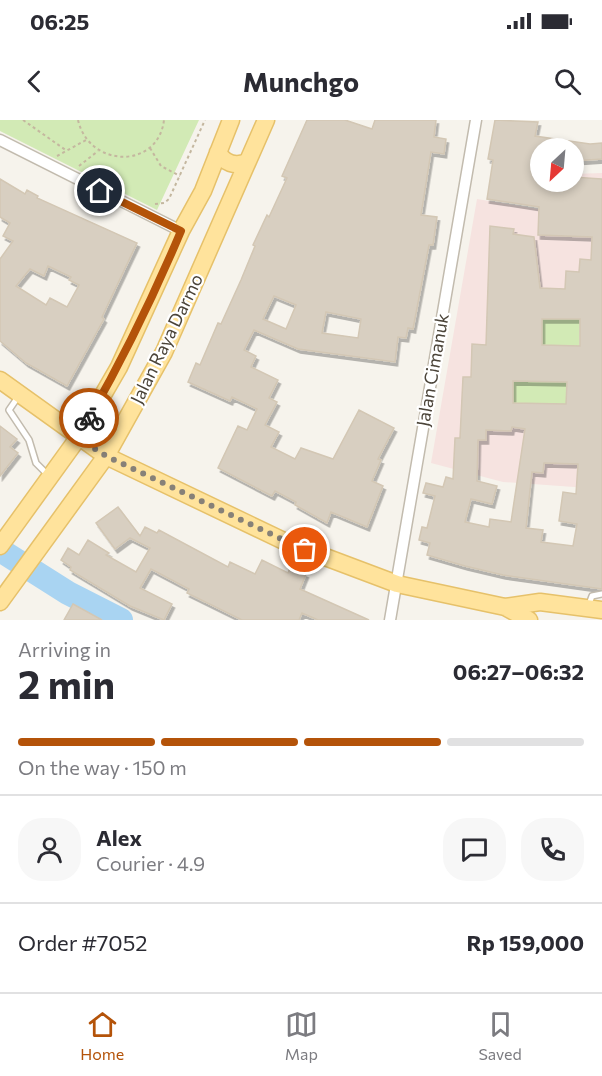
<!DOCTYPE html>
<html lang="en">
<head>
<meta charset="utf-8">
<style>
	:root { --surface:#fff; --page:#f7f7f7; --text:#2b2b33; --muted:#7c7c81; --line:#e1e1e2; --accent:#b45309 }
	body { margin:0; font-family:Commissioner,sans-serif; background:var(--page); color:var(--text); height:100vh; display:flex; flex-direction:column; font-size:22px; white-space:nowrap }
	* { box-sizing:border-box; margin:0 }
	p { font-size:20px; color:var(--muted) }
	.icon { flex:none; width:33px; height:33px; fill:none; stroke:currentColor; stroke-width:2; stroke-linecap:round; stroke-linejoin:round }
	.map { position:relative; height:500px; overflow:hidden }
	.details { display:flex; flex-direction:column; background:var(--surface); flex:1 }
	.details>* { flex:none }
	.needle { width:39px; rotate:206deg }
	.tools { position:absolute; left:530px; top:18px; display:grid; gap:12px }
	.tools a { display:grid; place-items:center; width:54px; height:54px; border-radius:50%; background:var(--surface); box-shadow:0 3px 9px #0003; font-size:30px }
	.pin { position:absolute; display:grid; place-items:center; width:51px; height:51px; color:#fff; margin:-26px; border:3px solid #fff; border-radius:50%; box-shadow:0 2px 6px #0007 }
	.courier { position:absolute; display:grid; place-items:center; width:60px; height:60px; margin:-30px; border:4px solid #b45309; border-radius:50%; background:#fff; color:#222; box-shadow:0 2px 8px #0007 }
	.headline em { font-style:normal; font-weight:700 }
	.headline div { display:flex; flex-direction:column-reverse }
	.headline { display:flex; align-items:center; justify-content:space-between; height:102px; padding:0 18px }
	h1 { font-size:39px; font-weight:700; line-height:45px }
	.bar { display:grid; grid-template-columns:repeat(4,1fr); gap:9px 6px; align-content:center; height:72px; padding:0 18px }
	.bar i { height:8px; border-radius:4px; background:var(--line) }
	.bar .active { background:var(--accent) }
	.bar p { grid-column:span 4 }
	.line { display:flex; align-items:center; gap:15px; padding:0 18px; border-top:2px solid var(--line) }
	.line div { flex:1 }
	.round { display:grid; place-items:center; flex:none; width:63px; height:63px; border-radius:24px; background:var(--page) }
	.status { display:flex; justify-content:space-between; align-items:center; height:42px; padding:0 30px; background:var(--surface); direction:ltr }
	.status svg { height:16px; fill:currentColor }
	header { display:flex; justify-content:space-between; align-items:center; height:78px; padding:0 18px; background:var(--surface); font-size:27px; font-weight:700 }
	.dock { display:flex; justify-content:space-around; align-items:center; height:84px; border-top:2px solid var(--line); background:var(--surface); font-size:16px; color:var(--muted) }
	.dock a { display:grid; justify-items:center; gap:3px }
	.dock .active { color:var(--accent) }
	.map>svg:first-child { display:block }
	.medical { fill:#f6e3e0 }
	.green { fill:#d2eab5 }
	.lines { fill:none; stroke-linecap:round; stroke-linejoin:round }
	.river { stroke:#a9d4f2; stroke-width:24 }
	.building { fill:#d8cfc1; stroke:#d3c7b4; stroke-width:1.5; fill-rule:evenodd; filter:url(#shadow) }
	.lane-casing { stroke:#c2bbae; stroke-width:8 }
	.street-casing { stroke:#c2bbae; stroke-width:13 }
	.primary-casing { stroke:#e6c16a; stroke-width:19 }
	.path { stroke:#c4b79f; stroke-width:2; stroke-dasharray:3 3; stroke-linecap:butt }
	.lane { stroke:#fff; stroke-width:5 }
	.street { stroke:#fff; stroke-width:10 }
	.primary { stroke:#ffe39c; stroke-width:16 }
	.done { stroke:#878178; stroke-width:6; stroke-dasharray:0 10.8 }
	.route { stroke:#b45309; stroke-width:8 }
	.labels { text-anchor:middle; stroke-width:4.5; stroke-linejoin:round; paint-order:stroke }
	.street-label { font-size:18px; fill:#4b4439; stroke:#fff }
</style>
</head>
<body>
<div class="status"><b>06:25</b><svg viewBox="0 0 49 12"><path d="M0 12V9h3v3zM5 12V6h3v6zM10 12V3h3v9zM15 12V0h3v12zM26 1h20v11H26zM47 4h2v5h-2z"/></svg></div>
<header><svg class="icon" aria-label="back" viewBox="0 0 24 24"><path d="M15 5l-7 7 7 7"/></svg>Munchgo<svg class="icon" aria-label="search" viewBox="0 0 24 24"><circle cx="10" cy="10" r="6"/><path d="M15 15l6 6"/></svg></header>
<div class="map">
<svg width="602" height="500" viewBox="0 0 602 500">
	<defs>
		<filter id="shadow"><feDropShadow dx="2.5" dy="4" stdDeviation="0" flood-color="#0004"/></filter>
	</defs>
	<rect width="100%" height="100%" fill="#f6f3ec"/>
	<path class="medical" d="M602 53V369L503 362 431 343 477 79 556 92 560 62H573V54Z"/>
	<path class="green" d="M0 0H199L157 90 0 11Z
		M542 199H580L579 239 571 225H532Z
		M494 261 567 262 578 285 530 283 513 290Z"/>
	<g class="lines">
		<path class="river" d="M0 430 68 473 121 500"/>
	</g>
	<path class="building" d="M307 0H345L372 9 375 0H436L434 17 446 19 444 34 431 32 421 95 437 97 433 125H429L413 209 408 208 406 218 398 217 395 242 298 229 254 210 244 230 256 236 251 247 278 260 269 278 277 282 265 305 279 312 271 327 295 339 301 328 333 339 359 290 394 308 378 339 381 340 372 361 383 366 367 407 331 392 327 403 295 385 296 382 275 371 272 376 218 348 238 306 247 310 257 289 232 277 230 281 188 262 196 243 200 245 218 203 221 204 241 160 255 126 253 125 267 95 269 97 287 58 282 56ZM274 176 296 185 286 209 263 199ZM326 192 361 199 358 218 322 213Z
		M495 0 538 2 535 16 590 24 602 23V39L573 41V28H540V44H535V55L540 56V62H573V57L602 59V469L503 455 465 446 427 435 430 423 419 420 422 407 427 408 435 376 423 373 426 363 443 367 446 357 453 359 455 318H460L463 257H471L472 224 486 225 490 106 514 109 513 114 534 117 540 168 565 169 566 151 579 152 580 139 591 140 592 117 538 115 539 87 487 79 493 40 488 39ZM542 199H580V226L542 225ZM513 261 567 262 566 284 513 283ZM512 307 525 309 511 402 490 399 489 407 465 402 471 379 492 384 497 366 477 361 478 320H486V310L511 311ZM544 343 578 344 576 374 563 372 559 401 577 404 573 426 541 422 543 410 526 408 532 352 543 353Z
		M0 59 25 74 27 70 38 76 37 78 137 123 102 197 104 199 67 266 26 243 0 221V139L13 121 3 116 10 103 0 97ZM48 146 71 157 69 160 79 165 67 187 50 178 46 185 16 166 30 149 44 156Z
		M0 306 17 319 10 327 18 333 0 356Z
		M118 387 140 416 145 407 157 413 159 410 228 447 230 442 255 454 262 440 288 453 290 448 306 454 300 469 369 500H318L302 493 299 500H242L187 473 189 469 151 449 140 468 172 484 164 500 130 486 70 450 71 447 61 440 68 428 79 435 88 420 109 433 106 435 136 452 150 428 130 418 115 429 96 403Z
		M73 484 102 500H64Z"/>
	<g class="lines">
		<g class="lane-casing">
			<path id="lane" d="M18 277 9 290 29 320 36 343 47 354
				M588 487 592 476 602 474"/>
		</g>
		<g class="street-casing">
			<path id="street" d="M0 20 181 111
				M390 500 476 0"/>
		</g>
		<g class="primary-casing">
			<path id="primary" d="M218 32C224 43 235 47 247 42
				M0 260 106 336 288 423 397 464 505 487 529 500
				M0 426 78 318 119 247 181 111 203 71 231 0
				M0 482 106 336 164 232 266 0
				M505 487 540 482 602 490"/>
		</g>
		<path class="path" d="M23 0 67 31
			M78 0C89 48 158 50 164 0
			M150 28 161 46 180 56
			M57 36 86 20
			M79 46 98 31
			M155 84 164 83 169 79 205 0"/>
		<use href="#lane" class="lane"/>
		<use href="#street" class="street"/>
		<use href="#primary" class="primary"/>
	</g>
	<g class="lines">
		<path class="done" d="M89 298 78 318 106 336 305 430"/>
		<path class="route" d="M89 298C124 237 154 175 181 111L100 71"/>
	</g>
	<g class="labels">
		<g class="street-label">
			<text transform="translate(167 219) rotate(-64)" y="6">Jalan Raya Darmo</text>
			<text transform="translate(433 250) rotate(-80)" y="6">Jalan Cimanuk</text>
		</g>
	</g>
</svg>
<div class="tools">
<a><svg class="needle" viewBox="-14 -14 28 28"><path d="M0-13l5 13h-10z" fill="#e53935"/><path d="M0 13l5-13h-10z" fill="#7c7c81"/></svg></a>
</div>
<div class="pin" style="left:305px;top:430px;background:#ea580c"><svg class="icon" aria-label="bag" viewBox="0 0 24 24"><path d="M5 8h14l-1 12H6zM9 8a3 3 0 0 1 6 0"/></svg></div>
<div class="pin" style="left:100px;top:71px;background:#1f2937"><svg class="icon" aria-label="home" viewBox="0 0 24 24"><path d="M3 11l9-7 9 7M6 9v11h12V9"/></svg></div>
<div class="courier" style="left:89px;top:298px"><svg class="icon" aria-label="bike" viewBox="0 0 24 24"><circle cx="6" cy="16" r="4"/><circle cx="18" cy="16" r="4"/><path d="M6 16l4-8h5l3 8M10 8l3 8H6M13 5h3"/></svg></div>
</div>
<section class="details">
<div class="headline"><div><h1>2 min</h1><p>Arriving in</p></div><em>06:27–06:32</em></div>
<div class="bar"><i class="active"></i><i class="active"></i><i class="active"></i><i></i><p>On the way · 150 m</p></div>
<div class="line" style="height:108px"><a class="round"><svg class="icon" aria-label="person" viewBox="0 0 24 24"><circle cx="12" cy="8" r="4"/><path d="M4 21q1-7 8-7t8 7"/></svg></a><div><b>Alex</b><p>Courier · 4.9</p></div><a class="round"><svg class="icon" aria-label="chat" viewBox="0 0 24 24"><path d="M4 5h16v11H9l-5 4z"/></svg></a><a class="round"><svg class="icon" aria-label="phone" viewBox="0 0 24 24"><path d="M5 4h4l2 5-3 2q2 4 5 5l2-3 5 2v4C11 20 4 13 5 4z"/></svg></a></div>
<div class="line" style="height:78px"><div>Order #7052</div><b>Rp 159,000</b></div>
</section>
<nav class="dock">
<a class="active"><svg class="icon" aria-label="home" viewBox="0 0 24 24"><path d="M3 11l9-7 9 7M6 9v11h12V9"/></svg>Home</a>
<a><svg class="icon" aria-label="map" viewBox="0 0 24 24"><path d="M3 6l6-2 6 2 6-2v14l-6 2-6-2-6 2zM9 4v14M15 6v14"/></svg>Map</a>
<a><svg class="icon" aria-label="saved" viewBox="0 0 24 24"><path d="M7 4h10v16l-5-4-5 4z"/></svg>Saved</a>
</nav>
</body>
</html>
